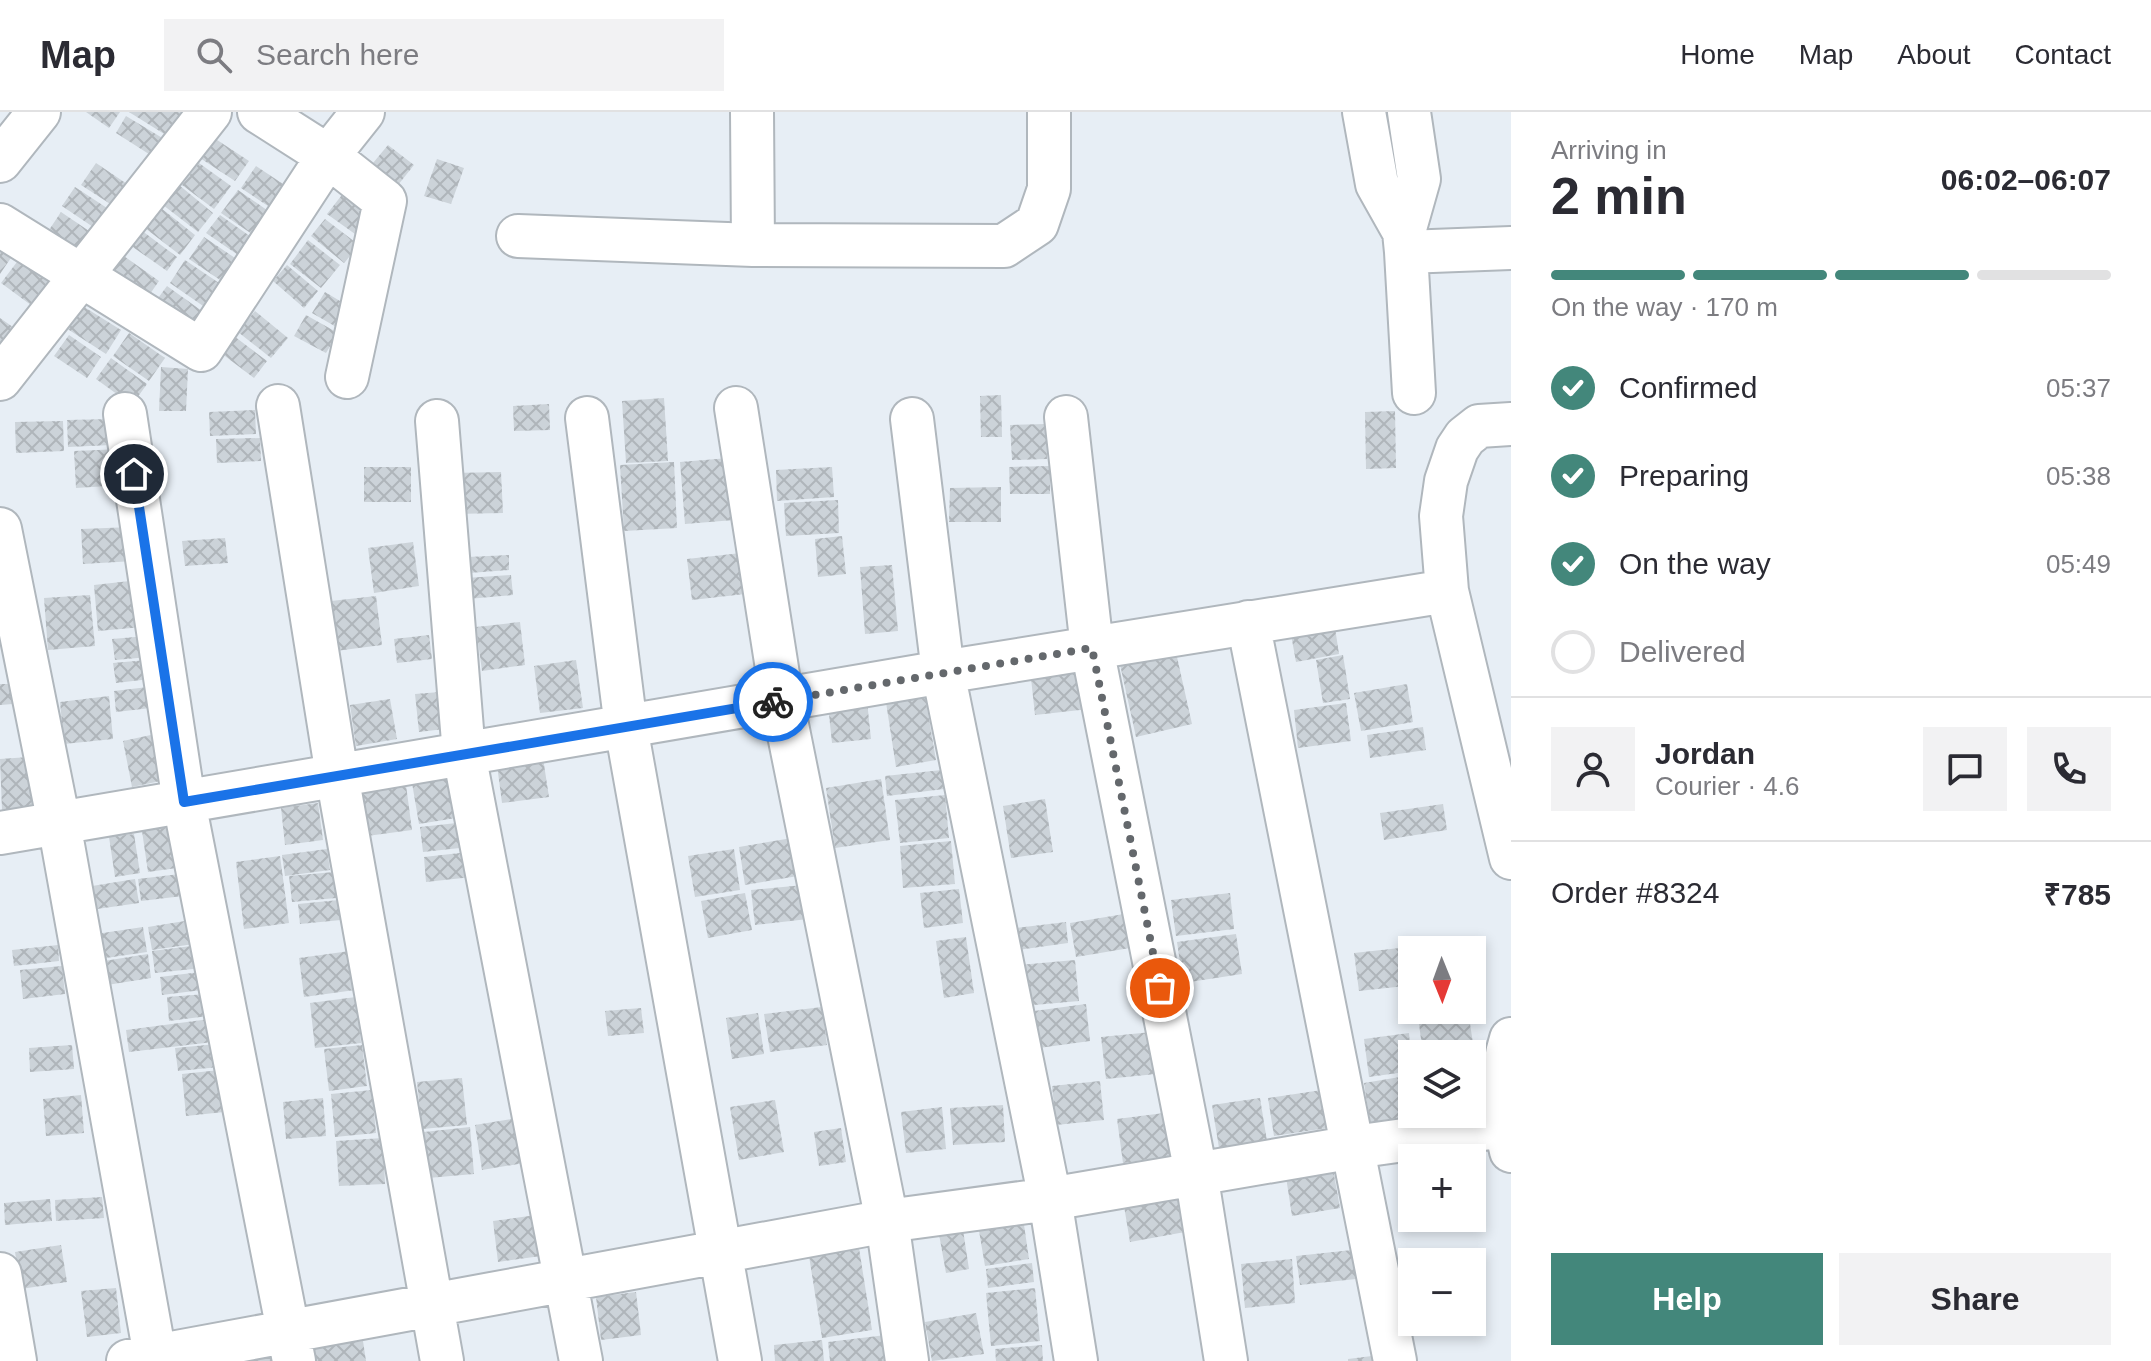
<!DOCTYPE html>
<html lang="en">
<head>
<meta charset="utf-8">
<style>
	:root { --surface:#fff; --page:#f2f2f3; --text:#2b2b33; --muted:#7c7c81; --line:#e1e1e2; --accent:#43877b }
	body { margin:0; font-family:Arial,sans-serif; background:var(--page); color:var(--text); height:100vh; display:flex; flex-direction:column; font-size:30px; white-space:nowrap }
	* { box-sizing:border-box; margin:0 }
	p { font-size:26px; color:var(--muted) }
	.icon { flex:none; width:44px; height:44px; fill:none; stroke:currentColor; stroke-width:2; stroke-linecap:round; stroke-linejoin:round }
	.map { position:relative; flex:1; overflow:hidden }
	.drawer { display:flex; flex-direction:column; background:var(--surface); width:640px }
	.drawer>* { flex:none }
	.needle { width:52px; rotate:179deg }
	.tools { position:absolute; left:1398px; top:824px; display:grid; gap:16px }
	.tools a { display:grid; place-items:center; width:88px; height:88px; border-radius:0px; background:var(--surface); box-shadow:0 4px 12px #0003; font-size:40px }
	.pin { position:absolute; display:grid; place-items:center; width:68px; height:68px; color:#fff; margin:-34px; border:4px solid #fff; border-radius:50%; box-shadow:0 2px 8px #0007 }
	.courier { position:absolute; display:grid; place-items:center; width:80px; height:80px; margin:-40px; border:6px solid #1a73e8; border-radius:50%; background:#fff; color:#222; box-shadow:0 2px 10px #0007 }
	.summary em { font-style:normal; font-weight:600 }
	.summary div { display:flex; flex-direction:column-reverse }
	.summary { display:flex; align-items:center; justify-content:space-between; height:136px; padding:0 40px }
	h1 { font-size:52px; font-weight:600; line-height:60px }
	.bar { display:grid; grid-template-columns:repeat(4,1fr); gap:12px 8px; align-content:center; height:96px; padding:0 40px }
	.bar i { height:10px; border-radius:6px; background:var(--line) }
	.bar .active { background:var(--accent) }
	.bar p { grid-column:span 4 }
	.line { display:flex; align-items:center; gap:20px; padding:0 40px; border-top:2px solid var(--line) }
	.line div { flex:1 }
	.round { display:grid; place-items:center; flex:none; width:84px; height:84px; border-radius:0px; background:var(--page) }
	ol { padding:0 40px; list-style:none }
	li { display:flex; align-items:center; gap:24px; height:88px }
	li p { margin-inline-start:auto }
	li .icon { padding:8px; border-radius:50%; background:var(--accent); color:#fff; stroke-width:4 }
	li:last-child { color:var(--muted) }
	li i { width:44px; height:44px; border:4px solid var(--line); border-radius:50% }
	.primary-button { display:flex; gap:16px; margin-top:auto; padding:16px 40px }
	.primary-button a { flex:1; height:92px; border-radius:0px; background:var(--accent); color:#fff; font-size:32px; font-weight:600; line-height:92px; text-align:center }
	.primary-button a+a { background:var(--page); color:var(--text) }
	header { display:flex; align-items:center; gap:48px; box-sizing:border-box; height:112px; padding:0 40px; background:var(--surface); border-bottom:2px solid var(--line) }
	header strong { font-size:38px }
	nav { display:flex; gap:44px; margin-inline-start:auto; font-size:28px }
	.search { width:560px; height:72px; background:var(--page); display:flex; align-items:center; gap:20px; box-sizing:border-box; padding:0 28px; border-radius:0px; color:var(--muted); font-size:30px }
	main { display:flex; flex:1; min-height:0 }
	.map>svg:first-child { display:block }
	.building { fill:url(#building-cross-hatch) }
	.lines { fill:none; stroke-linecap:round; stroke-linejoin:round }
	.street-casing { stroke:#b0b7bd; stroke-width:46 }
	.street { stroke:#fff; stroke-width:42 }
	.done { stroke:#64686c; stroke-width:8; stroke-dasharray:0 14.4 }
	.route { stroke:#1a73e8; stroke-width:10 }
</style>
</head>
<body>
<header>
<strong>Map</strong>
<div class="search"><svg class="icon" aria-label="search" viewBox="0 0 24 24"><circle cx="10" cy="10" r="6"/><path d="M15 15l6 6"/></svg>Search here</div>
<nav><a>Home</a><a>Map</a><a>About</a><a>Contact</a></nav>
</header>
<main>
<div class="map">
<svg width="1511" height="1249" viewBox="0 0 1511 1249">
	<defs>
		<pattern id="building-cross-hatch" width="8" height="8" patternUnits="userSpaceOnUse" patternTransform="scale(2)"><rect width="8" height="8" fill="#ccd3d9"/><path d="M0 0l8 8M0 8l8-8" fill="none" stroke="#afb5ba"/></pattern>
	</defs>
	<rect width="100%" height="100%" fill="#e7eef5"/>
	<path class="building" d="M86 0H120L109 16Z
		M129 0H179L183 2 169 25Z
		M126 4 164 27 152 44 116 21Z
		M211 24 249 49 235 69 197 44Z
		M388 33 414 53 394 78 368 57Z
		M437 47 464 56 451 92 424 84Z
		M96 51 130 74 115 95 81 73Z
		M199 51 231 74 214 97 182 73Z
		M256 54 292 78 277 100 241 76Z
		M179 73 213 101 198 120 163 93Z
		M75 75 110 98 96 117 62 94Z
		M238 78 274 103 258 126 221 101Z
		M345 79 379 104 362 127 327 102Z
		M161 96 195 123 180 143 145 116Z
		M61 100 92 121 78 141 47 121Z
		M220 103 254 127 241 145 206 121Z
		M325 107 359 133 344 151 311 124Z
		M141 118 177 145 167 159 130 133Z
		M0 125 17 137 0 162Z
		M204 125 238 148 223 170 189 147Z
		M308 128 340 153 321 176 290 152Z
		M121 142 159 169 143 192 105 165Z
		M20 146 54 171 35 196 1 171Z
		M185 148 222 173 206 196 170 171Z
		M287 153 318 179 304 196 273 169Z
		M167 174 202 199 185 222 150 197Z
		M325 180 350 195 338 216 312 201Z
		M81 193 121 218 106 242 66 216Z
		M255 199 288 226 271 246 238 220Z
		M306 203 338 221 326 241 294 224Z
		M0 206 20 220 0 235Z
		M129 221 165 246 149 269 113 244Z
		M230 221 267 249 254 266 217 238Z
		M69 223 101 245 87 266 54 244Z
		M111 246 147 272 132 293 96 267Z
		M161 255 188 257 186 299H159Z
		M1001 283 1002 325H981L980 284Z
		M664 286 668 349 626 351 622 289Z
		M549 292 550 318 514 319 513 294Z
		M255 298 256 322 210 324 209 300Z
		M1395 299 1396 356 1366 357 1365 300Z
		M111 307 112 333 68 335 67 308Z
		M63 309 64 339 16 341 15 310Z
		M1046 312 1047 347 1012 348 1010 313Z
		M260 326 261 349 217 351 216 327Z
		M122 337 124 373 76 376 74 339Z
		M729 346 734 408 685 412 680 350Z
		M674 350 677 416 624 419 620 353Z
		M1050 354V382H1010L1009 355Z
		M364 355H411V390H364Z
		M832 355 834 385 777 389 776 358Z
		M501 360 503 401 453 402 452 361Z
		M1001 375V410H949L950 376Z
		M838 388 839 421 786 424 784 391Z
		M132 415 134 449 83 452 81 417Z
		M842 424 846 462 818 465 815 427Z
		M225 426 228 451 185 454 182 429Z
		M413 430 419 474 374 481 368 436Z
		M741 441 745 482 692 488 687 447Z
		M509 443V458L469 461 468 445Z
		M892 453 898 519 865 522 860 455Z
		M511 463 513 483 468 487 466 466Z
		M139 468 143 515 98 519 94 473Z
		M90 483 95 534 48 538 44 486Z
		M376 484 382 533 328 540 322 490Z
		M1334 509 1339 542 1296 550 1290 517Z
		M520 510 525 553 482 559 476 515Z
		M429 523 432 547 397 551 394 527Z
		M147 524 149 545 115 548 112 527Z
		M1175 536 1192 612 1136 625 1119 548Z
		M1343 543 1350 587 1323 591 1316 548Z
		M147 548 150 567 116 571 113 551Z
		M576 548 583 596 540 601 534 554Z
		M1083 551 1089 597 1035 603 1030 557Z
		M0 572H11L13 592 0 593Z
		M1407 572 1413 610 1361 619 1354 581Z
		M148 575 151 596 116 600 114 579Z
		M924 578 936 648 896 655 885 584Z
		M440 580 444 617 419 620 415 582Z
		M109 584 113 627 64 632 60 590Z
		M390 587 397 627 356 634 350 593Z
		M867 589 871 627 832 631 828 593Z
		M1346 591 1351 629 1298 636 1294 598Z
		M1423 615 1426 638 1370 646 1367 623Z
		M160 621 170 667 132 675 123 629Z
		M29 645 33 695 2 698 0 647Z
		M543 646 549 685 502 691 497 653Z
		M942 658 944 677 887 684 885 664Z
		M456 664 462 705 419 712 412 671Z
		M881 667 890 728 835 736 826 676Z
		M406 673 412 718 367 724 361 680Z
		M945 683 949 726 900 731 895 688Z
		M1045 687 1053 740 1011 746 1003 694Z
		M318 691 323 728 285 733 281 696Z
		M1443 692 1447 718 1384 728 1380 701Z
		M466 710 469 735 423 740 420 715Z
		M179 714 184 755 148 760 142 719Z
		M134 722 140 761 115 765 109 725Z
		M792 726 798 764 745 773 739 735Z
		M951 729 955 772 903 776 900 734Z
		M327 737 330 758 285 764 282 743Z
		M734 737 740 778 695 785 688 744Z
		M469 740 472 765 426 770 424 745Z
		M280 744 289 811 244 817 236 750Z
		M334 760 336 786 292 790 289 764Z
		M188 761 191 783 141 789 138 767Z
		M135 767 139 791 90 798 86 775Z
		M804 773 808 807 755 813 751 778Z
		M959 777 963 811 924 816 920 781Z
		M745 781 752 818 708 826 701 789Z
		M1230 781 1234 817 1176 824 1171 788Z
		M339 788 341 808 300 812 298 792Z
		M1130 801 1136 835 1076 845 1070 811Z
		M197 807 201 831 152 838 148 815Z
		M1066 810 1068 831 1011 839 1008 817Z
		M143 815 147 840 99 847 96 822Z
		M1236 822 1242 862 1183 871 1177 830Z
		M966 825 974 881 944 886 936 829Z
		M58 833 59 849 14 854 12 838Z
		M199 833 202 856 155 861 152 839Z
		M1400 836 1405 874 1359 879 1354 841Z
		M350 839 355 878 304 885 299 846Z
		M148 842 151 866 107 873 104 849Z
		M1075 848 1079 889 1023 894 1019 853Z
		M62 854 65 882 23 887 20 858Z
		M200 860 202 878 162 883 160 865Z
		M206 882 208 904 169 909 167 885Z
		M356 885 361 931 315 936 310 891Z
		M1086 892 1090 929 1039 936 1034 899Z
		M822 895 827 933 770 940 764 902Z
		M641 896 644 921 608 924 605 899Z
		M758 901 764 942 732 947 726 906Z
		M1469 905 1474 938 1423 942 1419 912Z
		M210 907 213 930 129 940 126 918Z
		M1152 920 1156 962 1106 967 1101 925Z
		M1409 921 1412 959 1369 965 1364 927Z
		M217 932 219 955 178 959 175 936Z
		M72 933 74 957 30 960 29 936Z
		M362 933 367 974 329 979 324 937Z
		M1478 950 1482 986 1472 987V951Z
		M220 958 224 1000 186 1004 182 962Z
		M1412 963V1004L1370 1010 1364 971Z
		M462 966 467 1013 422 1017 417 970Z
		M1100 969 1104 1008 1056 1013 1052 974Z
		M372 978 376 1021 335 1025 331 982Z
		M1322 978 1327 1016 1274 1024 1268 986Z
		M81 983 84 1021 46 1024 43 987Z
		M323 986 326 1024 286 1027 283 990Z
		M1260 986 1267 1029 1219 1036 1212 993Z
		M775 988 784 1040 739 1048 730 995Z
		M1003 993 1005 1030 953 1033 950 996Z
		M942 995 946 1037 906 1041 901 1000Z
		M1164 1001 1170 1044 1123 1051 1117 1007Z
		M518 1006 524 1051 482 1058 475 1013Z
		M470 1015 474 1062 428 1066 424 1020Z
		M841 1016 846 1050 819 1054 814 1020Z
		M383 1026 385 1072 339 1074 336 1029Z
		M1333 1057 1340 1096 1292 1104 1286 1065Z
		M102 1085 104 1106 56 1109 55 1088Z
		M1179 1085 1185 1120 1130 1130 1124 1094Z
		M50 1087 52 1109 5 1113 4 1091Z
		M536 1103 541 1144 498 1150 493 1109Z
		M1023 1106 1029 1147 985 1154 978 1113Z
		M963 1118 969 1157 946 1161 939 1122Z
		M61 1133 67 1170 21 1177 15 1140Z
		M859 1136 872 1218 822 1226 809 1144Z
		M1352 1138 1356 1167 1300 1173 1296 1144Z
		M1292 1147 1295 1191 1245 1196 1241 1152Z
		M1032 1151 1034 1170 988 1176 986 1157Z
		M1412 1166V1215H1410L1402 1168Z
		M116 1176 121 1221 87 1225 81 1179Z
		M1035 1176 1040 1229 991 1234 986 1181Z
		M636 1180 641 1223 601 1228 596 1185Z
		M976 1201 984 1242 932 1249 925 1210Z
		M886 1223 889 1249H830L828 1230Z
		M822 1228 824 1249H775L774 1233Z
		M363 1229 366 1249H316L314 1235Z
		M1042 1233 1043 1249H996L995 1237Z
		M270 1241 271 1249H232Z
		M1372 1244V1249H1348V1247Z"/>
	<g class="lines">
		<g class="street-casing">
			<path id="street" d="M259 0 328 44 385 89 347 265
				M752 0 753 133
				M1364 0 1377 72 1404 120
				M1409 0 1419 67 1404 120 1406 140 1511 136
				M0 49 39 0
				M0 113 201 238 328 44 363 0
				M518 124 753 133 1004 134 1037 112 1049 77V0
				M1406 140 1414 281
				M0 267 210 0
				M278 294 337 663 442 1249
				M736 296 782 588 887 1109 907 1249
				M125 302 184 690 294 1249
				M1066 305 1092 536 1196 1061 1226 1249
				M587 306 626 615 740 1249
				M912 307 943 560 1050 1087 1076 1249
				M437 309 464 642 581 1249
				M1511 312 1479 314 1465 325 1457 337 1446 369 1441 404 1447 479 1511 746
				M0 417 59 711 156 1249
				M1248 510 1395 1249
				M0 721 943 560 1447 479
				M1511 1039C1502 1001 1499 965 1511 927
				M0 1162 15 1249
				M128 1249 887 1109 1050 1087 1354 1035 1511 1013"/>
		</g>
		<use href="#street" class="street"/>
	</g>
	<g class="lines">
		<path class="done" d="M773 590 1092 536 1160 876"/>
		<path class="route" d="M134 362 184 690 773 590"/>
	</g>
</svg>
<div class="tools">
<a><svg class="needle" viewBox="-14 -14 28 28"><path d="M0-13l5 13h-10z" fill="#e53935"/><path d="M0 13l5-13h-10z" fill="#7c7c81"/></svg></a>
<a><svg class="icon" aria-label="layers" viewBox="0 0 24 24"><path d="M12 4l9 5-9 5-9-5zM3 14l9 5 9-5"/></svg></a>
<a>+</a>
<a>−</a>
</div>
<div class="pin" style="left:1160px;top:876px;background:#ea580c"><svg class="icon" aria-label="bag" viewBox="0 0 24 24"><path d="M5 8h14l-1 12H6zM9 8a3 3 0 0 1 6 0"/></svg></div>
<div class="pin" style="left:134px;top:362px;background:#1f2937"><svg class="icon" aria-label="home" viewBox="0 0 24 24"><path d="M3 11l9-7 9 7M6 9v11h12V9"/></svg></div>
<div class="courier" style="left:773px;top:590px"><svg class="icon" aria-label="bike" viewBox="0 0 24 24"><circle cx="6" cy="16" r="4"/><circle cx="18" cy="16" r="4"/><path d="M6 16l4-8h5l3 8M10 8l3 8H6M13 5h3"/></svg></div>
</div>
<section class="drawer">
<div class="summary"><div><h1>2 min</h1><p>Arriving in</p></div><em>06:02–06:07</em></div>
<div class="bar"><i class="active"></i><i class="active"></i><i class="active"></i><i></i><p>On the way · 170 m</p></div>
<ol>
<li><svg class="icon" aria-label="check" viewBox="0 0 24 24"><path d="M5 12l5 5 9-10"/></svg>Confirmed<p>05:37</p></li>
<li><svg class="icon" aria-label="check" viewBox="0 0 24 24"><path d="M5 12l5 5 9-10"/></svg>Preparing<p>05:38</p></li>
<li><svg class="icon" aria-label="check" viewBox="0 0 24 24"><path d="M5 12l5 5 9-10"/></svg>On the way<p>05:49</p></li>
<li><i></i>Delivered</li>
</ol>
<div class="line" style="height:144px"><a class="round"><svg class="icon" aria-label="person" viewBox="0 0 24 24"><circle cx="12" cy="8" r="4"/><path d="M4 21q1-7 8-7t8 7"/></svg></a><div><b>Jordan</b><p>Courier · 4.6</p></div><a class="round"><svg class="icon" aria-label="chat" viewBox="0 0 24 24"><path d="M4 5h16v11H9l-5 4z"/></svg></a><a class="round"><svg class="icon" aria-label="phone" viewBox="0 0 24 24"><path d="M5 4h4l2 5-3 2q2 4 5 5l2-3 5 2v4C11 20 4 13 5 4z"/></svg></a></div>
<div class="line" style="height:104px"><div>Order #8324</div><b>₹785</b></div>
<div class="primary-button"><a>Help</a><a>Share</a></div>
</section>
</main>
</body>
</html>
